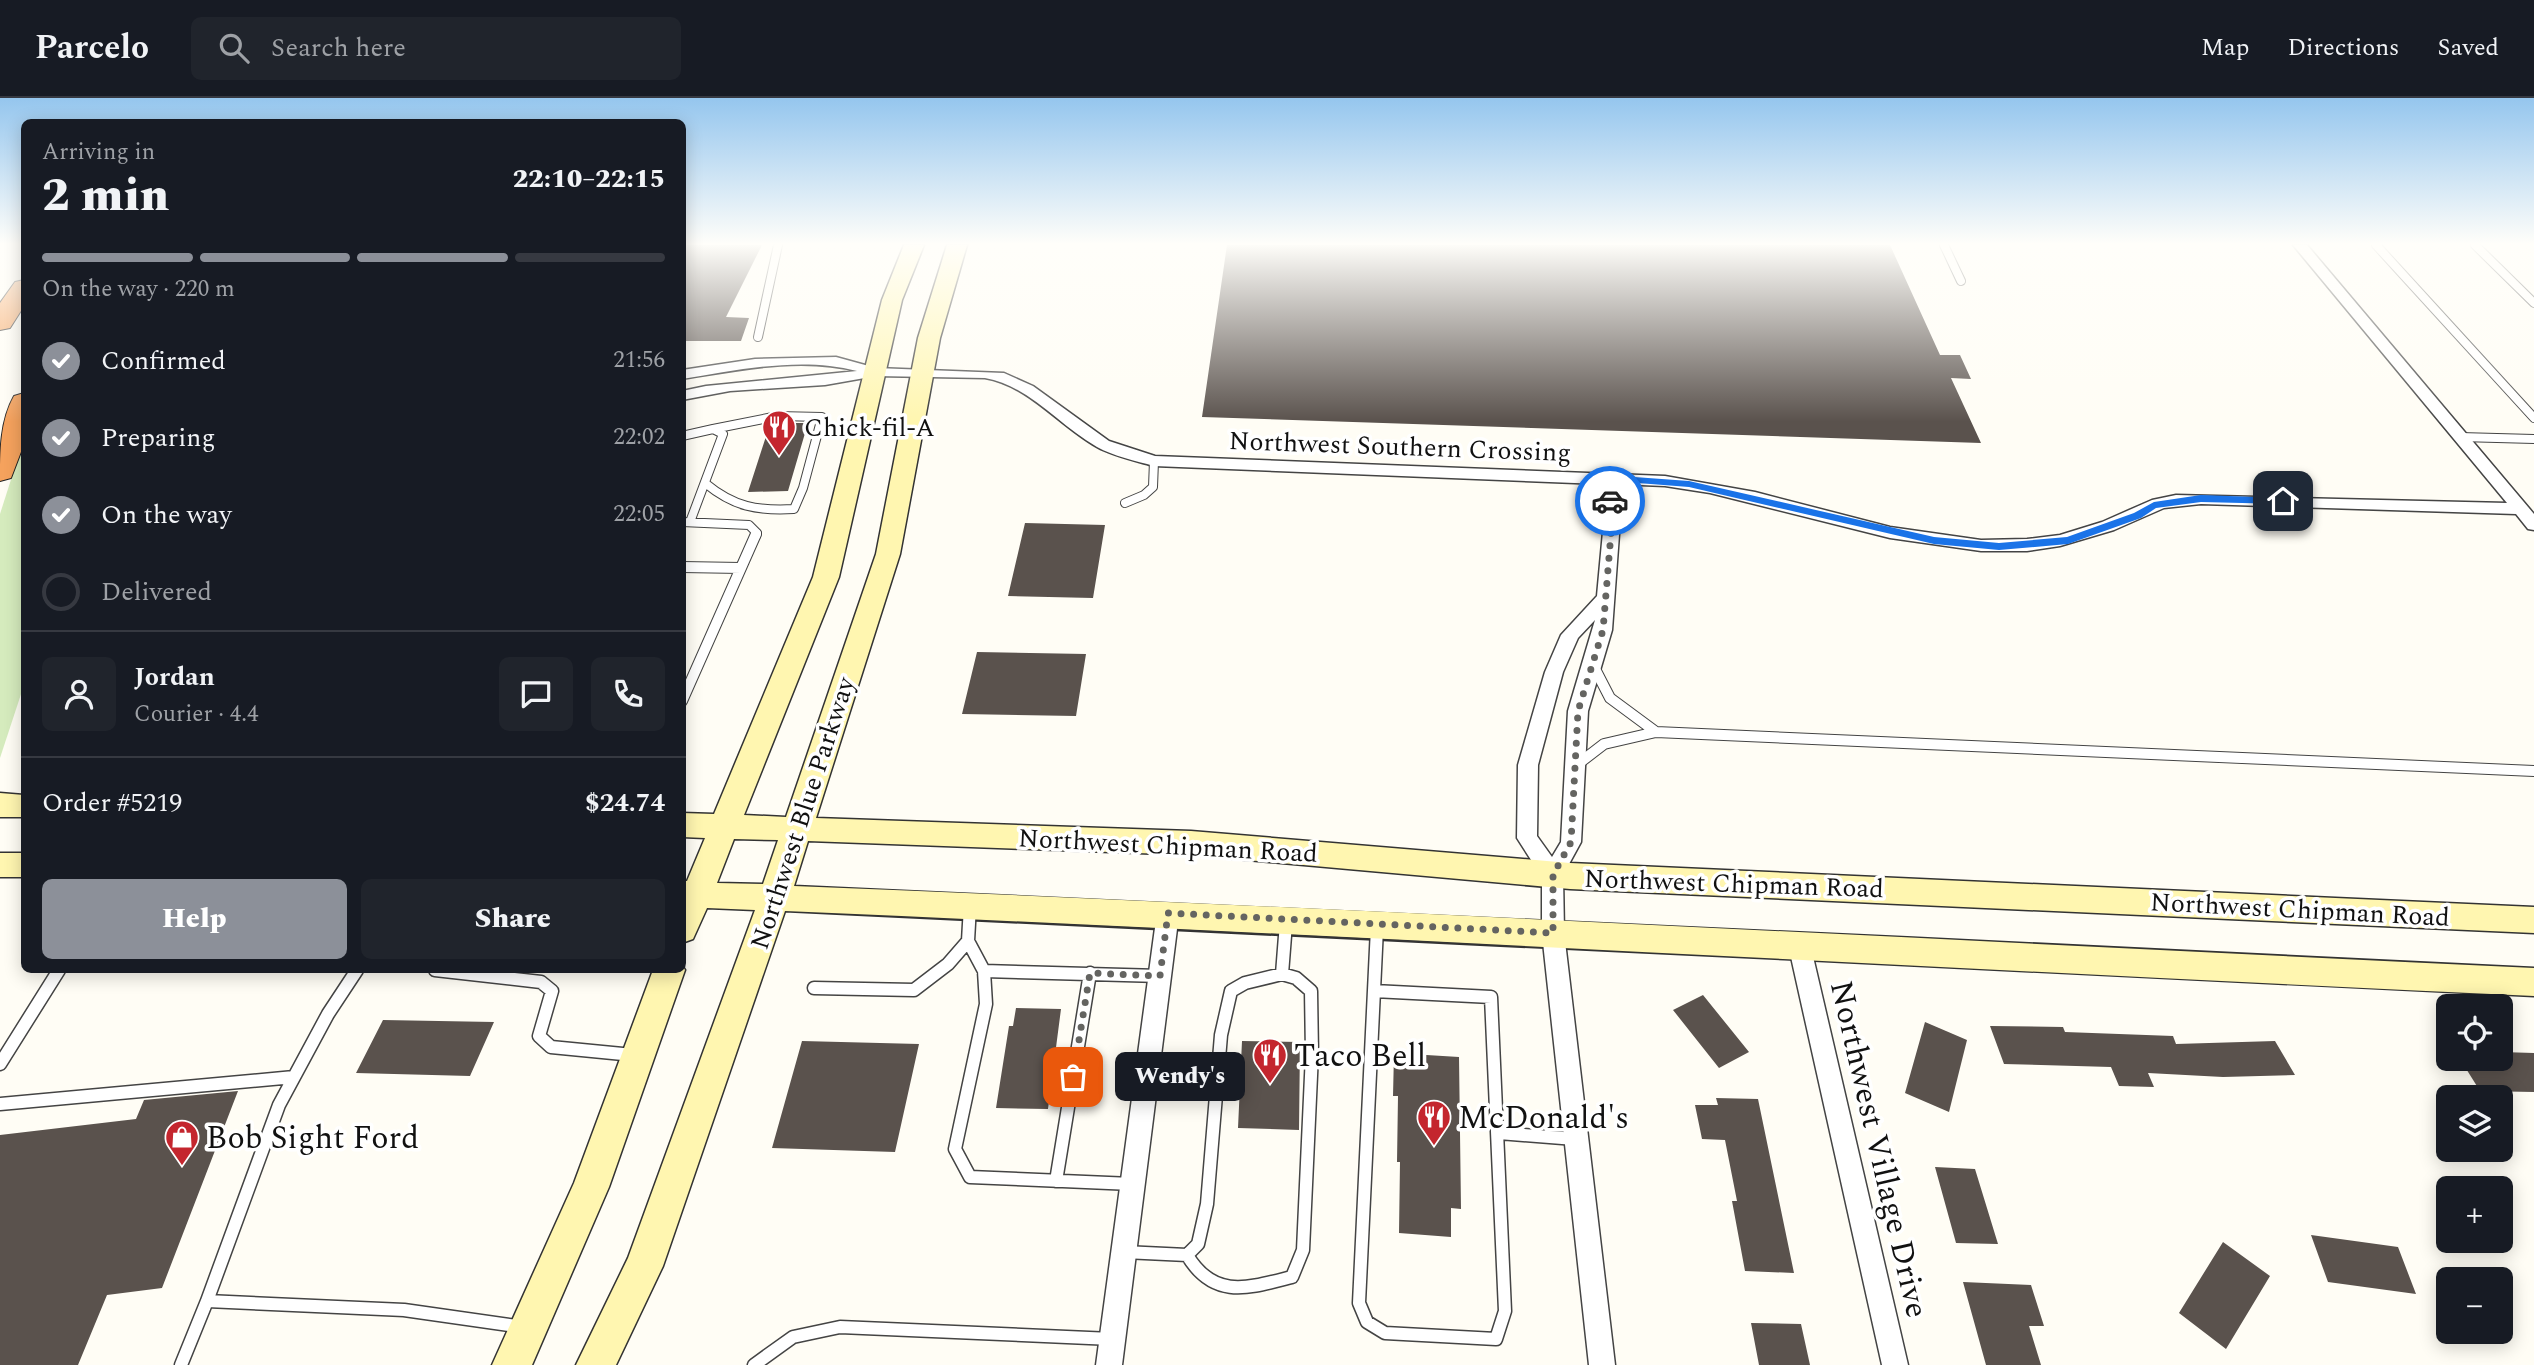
<!DOCTYPE html>
<html lang="en">
<head>
<meta charset="utf-8">
<style>
	:root { --surface:#171b24; --page:#20242c; --text:#f1f3f6; --muted:#9ea1a6; --line:#363941; --accent:#8c9099 }
	body { margin:0; font-family:Spectral,serif; background:var(--page); color:var(--text); height:100vh; display:flex; flex-direction:column; font-size:26px; white-space:nowrap }
	* { box-sizing:border-box; margin:0 }
	p { font-size:23px; color:var(--muted) }
	.icon { flex:none; width:38px; height:38px; fill:none; stroke:currentColor; stroke-width:2; stroke-linecap:round; stroke-linejoin:round }
	.map { position:relative; flex:1; overflow:hidden }
	.side { position:absolute; left:21px; top:21px; width:665px; height:854px; display:flex; flex-direction:column; background:var(--surface); border-radius:10px; box-shadow:0 4px 18px #0003 }
	.side>* { flex:none }
	.controls { position:absolute; left:2436px; top:896px; display:grid; gap:14px }
	.controls a { display:grid; place-items:center; width:77px; height:77px; border-radius:10px; background:var(--surface); box-shadow:0 4px 18px #0003; font-size:35px }
	.pin { position:absolute; display:grid; place-items:center; width:60px; height:60px; color:#fff; margin:-30px; border-radius:14px; box-shadow:0 4px 10px #0006 }
	.courier { position:absolute; display:grid; place-items:center; width:70px; height:70px; margin:-35px; border:5px solid #1a73e8; border-radius:50%; background:#fff; color:#222; box-shadow:0 2px 9px #0007 }
	.bubble { position:absolute; height:49px; border-radius:10px; background:var(--surface); box-shadow:0 4px 18px #0003; font-size:23px; font-weight:800; line-height:49px; text-align:center }
	.summary em { font-style:normal; font-weight:800 }
	.summary div { display:flex; flex-direction:column-reverse }
	.summary { display:flex; align-items:center; justify-content:space-between; height:119px; padding:0 21px }
	h1 { font-size:46px; font-weight:800; line-height:52px }
	.bar { display:grid; grid-template-columns:repeat(4,1fr); gap:10px 7px; align-content:center; height:84px; padding:0 21px }
	.bar i { height:9px; border-radius:5px; background:var(--line) }
	.bar .active { background:var(--accent) }
	.bar p { grid-column:span 4 }
	.line { display:flex; align-items:center; gap:18px; padding:0 21px; border-top:2px solid var(--line) }
	.line div { flex:1 }
	.round { display:grid; place-items:center; flex:none; width:74px; height:74px; border-radius:10px; background:var(--page) }
	ol { padding:0 21px; list-style:none }
	li { display:flex; align-items:center; gap:21px; height:77px }
	li p { margin-inline-start:auto }
	li .icon { padding:7px; border-radius:50%; background:var(--accent); color:#fff; stroke-width:4 }
	li:last-child { color:var(--muted) }
	li i { width:38px; height:38px; border:4px solid var(--line); border-radius:50% }
	.cta { display:flex; gap:14px; margin-top:auto; padding:14px 21px }
	.cta a { flex:1; height:80px; border-radius:10px; background:var(--accent); color:#fff; font-size:28px; font-weight:800; line-height:80px; text-align:center }
	.cta a+a { background:var(--page); color:var(--text) }
	header { display:flex; align-items:center; gap:42px; box-sizing:border-box; height:98px; padding:0 35px; background:var(--surface); border-bottom:2px solid var(--line) }
	header strong { font-size:33px }
	nav { display:flex; gap:38px; margin-inline-start:auto; font-size:24px }
	.search { width:490px; height:63px; background:var(--page); display:flex; align-items:center; gap:18px; box-sizing:border-box; padding:0 24px; border-radius:10px; color:var(--muted); font-size:26px }
	.map>svg:first-child { display:block }
	.green { fill:#d5ebbd }
	.building { fill:#5a524d }
	.lines { fill:none; stroke-linecap:round; stroke-linejoin:round }
	.lane-far2-casing { stroke:#444; stroke-width:10 }
	.lane-far1-casing { stroke:#444; stroke-width:12 }
	.lane-casing { stroke:#444; stroke-width:15 }
	.street-casing { stroke:#444; stroke-width:3 }
	.secondary-casing { stroke:#333; stroke-width:3 }
	.highway-casing { stroke:#222; stroke-width:2 }
	.lane-far2 { stroke:#fff; stroke-width:8 }
	.lane-far1 { stroke:#fff; stroke-width:10 }
	.lane { stroke:#fff; stroke-width:12 }
	.street { fill:#fff; fill-rule:evenodd }
	.secondary { fill:#fff6b0; fill-rule:evenodd }
	.highway { fill:#f5a25d; fill-rule:evenodd }
	.route { fill:#1a73e8 }
	.done { stroke:#646461; stroke-width:7; stroke-dasharray:0 12.6 }
	.labels { text-anchor:middle; stroke-width:7; stroke-linejoin:round; paint-order:stroke }
	.poi-label { font-size:26px; fill:#111; stroke:#fff; text-anchor:start }
	.street-label { font-size:26px; fill:#111; stroke:#fff }
	.near-poi-label { font-size:32px; fill:#111; stroke:#fff; text-anchor:start }
	.near-street-label { font-size:32px; fill:#111; stroke:#fff }
</style>
</head>
<body>
<header>
<strong>Parcelo</strong>
<div class="search"><svg class="icon" aria-label="search" viewBox="0 0 24 24"><circle cx="10" cy="10" r="6"/><path d="M15 15l6 6"/></svg>Search here</div>
<nav><a>Map</a><a>Directions</a><a>Saved</a></nav>
</header>
<div class="map">
<svg width="2534" height="1267" viewBox="0 0 2534 1267">
	<rect width="100%" height="100%" fill="#fffdf5"/>
	<path class="green" d="M24 341V587L0 660V416Z"/>
	<path class="building" d="M682 147H762L726 219 749 220 741 243H682Z
		M1227 147H1890L1940 257H1960L1971 281 1951 280 1981 345 1202 319Z
		M779 325H808L788 393 748 394 770 326Z
		M1025 425 1105 427 1093 500 1008 498Z
		M977 554 1086 556 1076 618 962 616Z
		M1703 897 1749 954 1719 970 1673 912Z
		M1016 910 1061 911 1048 1011 996 1010 1009 928H1013Z
		M383 922 494 924 470 978 356 975Z
		M1925 924 1967 942 1949 1014 1905 995Z
		M1990 928 2063 929 2065 934 2173 938 2176 946 2275 943 2295 977 2223 979 2148 975 2154 989 2119 988 2111 969 2004 966Z
		M802 943 919 946 895 1054 772 1050Z
		M1242 943 1300 944 1299 1032 1238 1030Z
		M2501 954 2534 955V994L2480 993 2460 961H2501Z
		M1394 955 1459 959 1461 1111 1451 1110V1139L1399 1135 1400 1064H1397L1398 998H1393Z
		M238 993 162 1190 107 1197 78 1267H0V1037L136 1021 144 1002Z
		M1716 1000 1758 1001 1794 1175 1745 1173 1732 1103H1737L1725 1042 1702 1041 1695 1007H1718Z
		M1935 1069 1975 1071 1998 1146 1956 1145Z
		M2311 1137 2398 1149 2416 1196 2328 1184Z
		M2223 1144 2270 1178 2226 1251 2179 1215Z
		M1963 1184 2031 1187 2044 1228H2029L2041 1267H1986Z
		M1751 1225 1801 1226 1810 1267H1759Z"/>
	<g class="lines">
		<g class="lane-far2-casing">
			<path id="lane-far2" d="M1944 147 1961 183
				M2376 147 2534 320
				M2475 147 2534 205
				M758 239 778 147
				M682 338 713 331 723 336 690 424
				M2460 339 2534 341
				M705 385C734 409 757 413 794 411L803 390 822 319 778 318 713 331
				M1125 405 1144 397 1153 389 1154 363
				M682 424 749 427 757 435 756 438"/>
		</g>
		<g class="lane-far1-casing">
			<path id="lane-far1" d="M682 469 741 470
				M682 603 756 436
				M1656 634 2534 673
				M1578 666 1604 646 1656 634 1610 600 1594 569"/>
		</g>
		<g class="lane-casing">
			<path id="lane" d="M970 808 968 843 984 873 986 906 955 1051 970 1079 1132 1086
				M357 872 328 916 279 1007 207 1203 404 1212 523 1229
				M435 872 541 884 552 893 539 938 551 949 633 957
				M984 873 1160 878
				M814 890 914 892 948 866 968 843
				M1374 893 1491 899 1505 1213 1496 1241 1385 1235 1367 1224 1359 1205 1377 830
				M0 966 59 872
				M0 1006 294 979
				M1499 1035 1575 1041
				M1056 1083 1090 875
				M1124 1154 1187 1157 1198 1146 1207 1106 1221 937 1231 893 1245 885 1282 876 1286 825
				M1187 1157C1214 1202 1248 1190 1292 1179L1303 1152 1312 956 1311 893 1296 880 1282 876
				M181 1267 207 1203
				M754 1267 793 1239 840 1229 1112 1241"/>
		</g>
		<g class="street-casing">
			<path id="street" d="M2293 147H2307L2534 416V432L2528 431 2516 416 2201 406 2164 410 2114 432 2060 448 2027 453H1981L1890 440 1710 395 1665 388 1616 386 1620 423 1612 532 1588 613 1581 744 1563 777 1564 835 1615 1267H1589L1542 835V779L1517 740 1518 667 1545 574 1561 537 1597 498 1604 423 1600 386 1154 368C1136 363 1113 358 1097 349 1058 327 1030 288 985 280L876 278 825 287 730 293 682 302V293L706 288 857 273C801 258 738 272 682 281V272L755 261 836 259 876 270 1004 275 1033 288 1109 343 1155 358 1665 378 1755 394 1890 429 1981 442 2027 441 2060 437 2102 424 2152 402 2176 397 2507 405ZM1595 522 1568 613 1561 744 1552 759 1537 738 1538 667 1563 574 1578 540Z
				M1168 806 1176 809 1179 815 1122 1267H1096L1157 815 1160 809Z
				M1800 841 1808 843 1811 850 1908 1267H1882L1789 850 1792 843Z"/>
		</g>
		<g class="secondary-casing">
			<path id="secondary" d="M904 147H924L902 202 839 479 744 717 786 719 876 456 918 240 947 147H967L940 240 900 456 816 720 1191 733 1570 765 2534 809V835L1570 791 1191 757 808 743 794 788C1374 811 1954 843 2534 870V898C1951 871 1368 838 785 813L663 1168 616 1267H576L628 1160 755 812 707 810 693 841 682 845V783H687L705 740 682 739V715L714 716 813 479 882 202ZM734 741 778 742 763 786 717 785Z
				M0 695 24 697V719H0Z
				M0 755H24V779H0Z
				M682 867 685 872 609 1089 532 1267H492L574 1085 653 872H682Z"/>
		</g>
		<g class="highway-casing">
			<path id="highway" d="M24 182V208L10 230 0 232V205L15 184Z
				M24 295V346L11 380 0 383C0 353 0 323 14 298Z"/>
		</g>
		<use href="#lane-far2" class="lane-far2"/>
		<use href="#lane-far1" class="lane-far1"/>
		<use href="#lane" class="lane"/>
		<use href="#street" class="street"/>
		<use href="#secondary" class="secondary"/>
		<use href="#highway" class="highway"/>
	</g>
	<linearGradient id="sky" x2="0" y2="1"><stop stop-color="#95c6ee"/><stop offset="0.45" stop-color="#fffefa"/><stop offset="1" stop-color="#fffefa" stop-opacity="0"/></linearGradient>
	<rect width="2534" height="324" fill="url(#sky)"/>
	<path class="route" d="M1607 377 1689 383 1934 439 1999 445 2067 439 2134 415 2154 404 2201 397 2283 400 2288 403 2283 406 2201 404 2156 410 2141 420 2068 446 1999 452 1934 446 1689 389 1612 383 1615 403 1610 406 1605 403 1602 380Z"/>
	<g class="lines">
		<path class="done" d="M1073 979 1090 875 1160 878 1168 815 1553 835V777L1571 744 1578 613 1603 532 1612 423 1610 403"/>
	</g>
	<defs>
		<g id="restaurant-pin" transform="scale(1.75)"><path d="M0 17L-7.5 6A9.5 9.5 0 1 1 7.5 6Z" fill="#c4262e" stroke="#fff"/><path d="M-5-6h1v4h1v-4h1v4h1v-4h1v5L-1.5 .5V6h-2V.5L-5-1ZM5-6V6H3V1.5H1.5Q1.5-4 5-6Z" fill="#fff"/></g>
		<g id="shop-pin" transform="scale(1.75)"><path d="M0 17L-7.5 6A9.5 9.5 0 1 1 7.5 6Z" fill="#c4262e" stroke="#fff"/><path d="M-5-2.5h2.3a2.7 3.5 0 0 1 5.4 0H5L5.5 6h-11ZM-1.5-2.5h3a1.5 2.3 0 0 0-3 0Z" fill="#fff"/></g>
	</defs>
	<g fill-rule="evenodd">
		<use href="#restaurant-pin" x="779" y="329"/>
		<use href="#restaurant-pin" x="1270" y="957"/>
		<use href="#restaurant-pin" x="1434" y="1019"/>
		<use href="#shop-pin" x="182" y="1039"/>
	</g>
	<g class="labels">
		<g class="poi-label">
			<text x="804" y="338">Chick-fil-A</text>
		</g>
		<g class="street-label">
			<text transform="translate(1400 348) rotate(2)" y="9">Northwest Southern Crossing</text>
			<text transform="translate(802 715) rotate(-72)" y="9">Northwest Blue Parkway</text>
			<text transform="translate(1168 747) rotate(3)" y="9">Northwest Chipman Road</text>
			<text transform="translate(1734 785) rotate(2)" y="9">Northwest Chipman Road</text>
			<text transform="translate(2300 811) rotate(3)" y="9">Northwest Chipman Road</text>
		</g>
		<g class="near-poi-label">
			<text x="1294" y="968">Taco Bell</text>
			<text x="1458" y="1030">McDonald's</text>
			<text x="206" y="1050">Bob Sight Ford</text>
		</g>
		<g class="near-street-label">
			<text transform="translate(1880 1051) rotate(77)" y="11">Northwest Village Drive</text>
		</g>
	</g>
</svg>
<div class="controls">
<a><svg class="icon" aria-label="locate" viewBox="0 0 24 24"><circle cx="12" cy="12" r="6"/><path d="M12 2v4M12 18v4M2 12h4M18 12h4"/></svg></a>
<a><svg class="icon" aria-label="layers" viewBox="0 0 24 24"><path d="M12 4l9 5-9 5-9-5zM3 14l9 5 9-5"/></svg></a>
<a>+</a>
<a>−</a>
</div>
<div class="pin" style="left:1073px;top:979px;background:#ea580c"><svg class="icon" aria-label="bag" viewBox="0 0 24 24"><path d="M5 8h14l-1 12H6zM9 8a3 3 0 0 1 6 0"/></svg></div>
<div class="pin" style="left:2283px;top:403px;background:#1f2937"><svg class="icon" aria-label="home" viewBox="0 0 24 24"><path d="M3 11l9-7 9 7M6 9v11h12V9"/></svg></div>
<div class="courier" style="left:1610px;top:403px"><svg class="icon" aria-label="car" viewBox="0 0 24 24"><path d="M5 17H2v-5l4-1 3-4h7l3 4 3 1v5h-3M9 17h6M6 11h13"/><circle cx="7" cy="17" r="2"/><circle cx="17" cy="17" r="2"/></svg></div>
<div class="bubble" style="left:1115px;top:954px;width:130px">Wendy's</div>
<section class="side">
<div class="summary"><div><h1>2 min</h1><p>Arriving in</p></div><em>22:10–22:15</em></div>
<div class="bar"><i class="active"></i><i class="active"></i><i class="active"></i><i></i><p>On the way · 220 m</p></div>
<ol>
<li><svg class="icon" aria-label="check" viewBox="0 0 24 24"><path d="M5 12l5 5 9-10"/></svg>Confirmed<p>21:56</p></li>
<li><svg class="icon" aria-label="check" viewBox="0 0 24 24"><path d="M5 12l5 5 9-10"/></svg>Preparing<p>22:02</p></li>
<li><svg class="icon" aria-label="check" viewBox="0 0 24 24"><path d="M5 12l5 5 9-10"/></svg>On the way<p>22:05</p></li>
<li><i></i>Delivered</li>
</ol>
<div class="line" style="height:126px"><a class="round"><svg class="icon" aria-label="person" viewBox="0 0 24 24"><circle cx="12" cy="8" r="4"/><path d="M4 21q1-7 8-7t8 7"/></svg></a><div><b>Jordan</b><p>Courier · 4.4</p></div><a class="round"><svg class="icon" aria-label="chat" viewBox="0 0 24 24"><path d="M4 5h16v11H9l-5 4z"/></svg></a><a class="round"><svg class="icon" aria-label="phone" viewBox="0 0 24 24"><path d="M5 4h4l2 5-3 2q2 4 5 5l2-3 5 2v4C11 20 4 13 5 4z"/></svg></a></div>
<div class="line" style="height:91px"><div>Order #5219</div><b>$24.74</b></div>
<div class="cta"><a>Help</a><a>Share</a></div>
</section>
</div>
</body>
</html>
